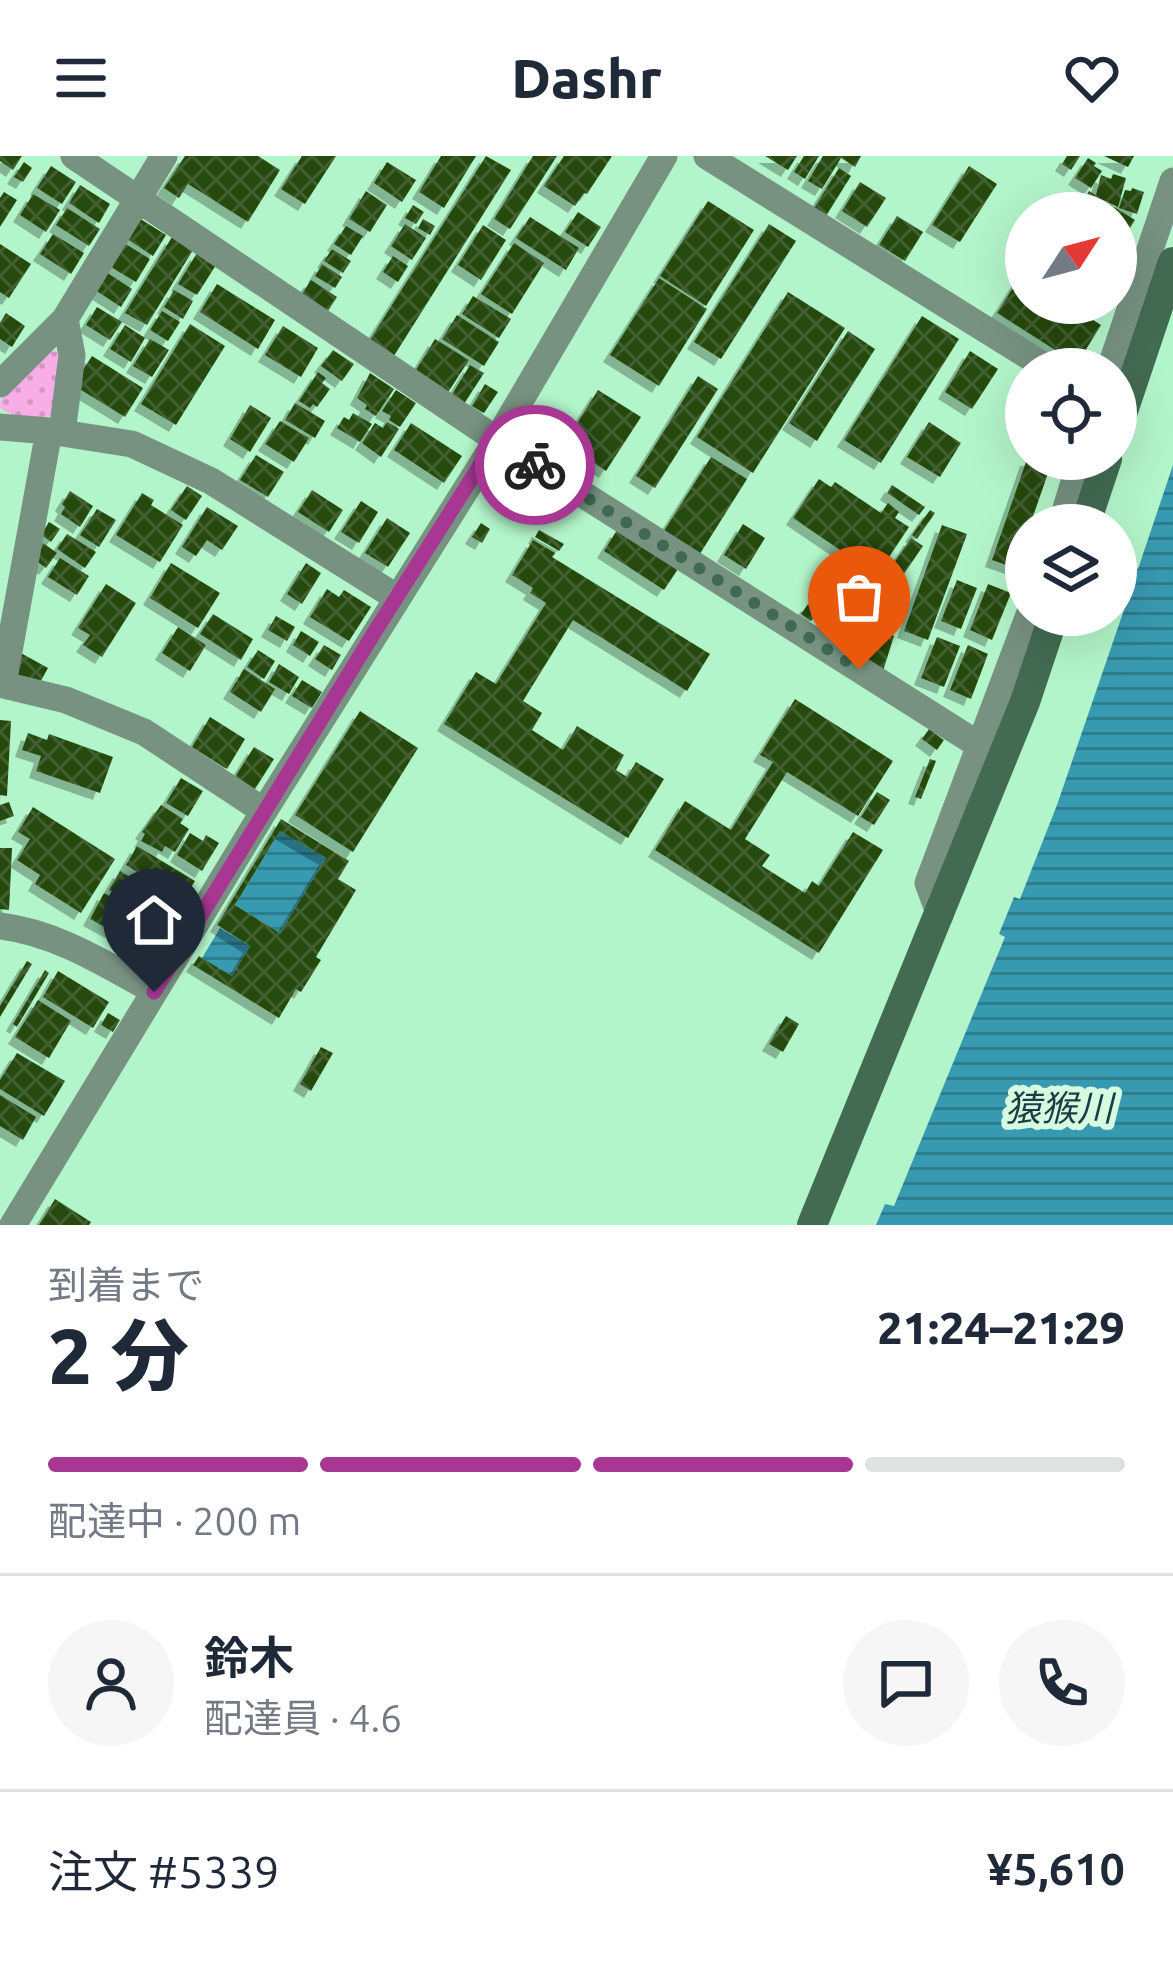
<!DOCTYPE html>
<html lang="ja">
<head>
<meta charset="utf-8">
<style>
	:root { --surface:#fff; --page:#f6f6f7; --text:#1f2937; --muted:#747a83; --line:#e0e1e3; --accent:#a73793 }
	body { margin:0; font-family:Ubuntu,"Noto Sans JP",sans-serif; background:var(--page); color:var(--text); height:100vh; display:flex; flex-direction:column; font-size:45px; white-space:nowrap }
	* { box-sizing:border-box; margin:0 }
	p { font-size:39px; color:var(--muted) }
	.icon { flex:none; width:66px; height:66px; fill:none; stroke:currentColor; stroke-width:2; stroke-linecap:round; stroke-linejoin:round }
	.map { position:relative; height:1069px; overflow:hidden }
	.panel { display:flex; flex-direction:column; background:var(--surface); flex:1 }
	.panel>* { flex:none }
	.needle { width:78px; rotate:54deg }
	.fabs { position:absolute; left:1005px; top:36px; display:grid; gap:24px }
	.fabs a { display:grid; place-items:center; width:132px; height:132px; border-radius:50%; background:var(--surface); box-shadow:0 12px 48px #0002; font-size:60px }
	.pin { position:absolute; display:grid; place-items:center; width:102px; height:102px; color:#fff; margin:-123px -51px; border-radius:50% 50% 50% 0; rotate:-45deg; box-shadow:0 0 12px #0007 }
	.pin .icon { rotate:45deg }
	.courier { position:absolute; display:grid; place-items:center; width:120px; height:120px; margin:-60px; border:9px solid #a73793; border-radius:50%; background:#fff; color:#222; box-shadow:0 3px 15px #0007 }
	.overview em { font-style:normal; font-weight:800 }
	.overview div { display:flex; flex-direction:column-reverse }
	.overview { display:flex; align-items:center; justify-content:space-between; height:204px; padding:0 48px }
	h1 { font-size:78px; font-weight:800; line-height:90px }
	.bar { display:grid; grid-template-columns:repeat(4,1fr); gap:18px 12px; align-content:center; height:144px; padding:0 48px }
	.bar i { height:15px; border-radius:9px; background:var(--line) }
	.bar .active { background:var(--accent) }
	.bar p { grid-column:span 4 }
	.line { display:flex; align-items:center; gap:30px; padding:0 48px; border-top:3px solid var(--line) }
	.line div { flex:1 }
	.round { display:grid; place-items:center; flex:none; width:126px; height:126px; border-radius:63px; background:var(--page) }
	header { display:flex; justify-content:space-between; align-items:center; height:156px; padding:0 48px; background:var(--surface); font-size:54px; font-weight:800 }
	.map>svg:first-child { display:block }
	.grass { fill:url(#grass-dots) }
	.water { fill:url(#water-rules) }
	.building { fill:url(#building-cross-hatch); fill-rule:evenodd; filter:url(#shadow) }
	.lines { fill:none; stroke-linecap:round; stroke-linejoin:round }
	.street { stroke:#779280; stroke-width:27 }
	.secondary { stroke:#436b52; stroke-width:30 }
	.done { stroke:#416951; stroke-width:12; stroke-dasharray:0 21.6 }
	.route { stroke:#a73793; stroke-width:15 }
	.labels { text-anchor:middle; stroke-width:12; stroke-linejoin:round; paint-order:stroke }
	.water-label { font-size:36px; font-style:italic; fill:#1d3b42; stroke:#d5fbe1 }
</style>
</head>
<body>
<header><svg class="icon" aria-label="menu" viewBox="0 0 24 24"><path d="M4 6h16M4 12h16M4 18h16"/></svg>Dashr<svg class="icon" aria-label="heart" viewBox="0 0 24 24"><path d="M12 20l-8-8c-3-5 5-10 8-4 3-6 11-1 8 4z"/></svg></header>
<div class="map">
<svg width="1173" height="1069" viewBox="0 0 1173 1069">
	<defs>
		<pattern id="grass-dots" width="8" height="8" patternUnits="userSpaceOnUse" patternTransform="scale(3)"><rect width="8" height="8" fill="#f9ade6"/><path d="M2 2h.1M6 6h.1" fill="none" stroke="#d494c4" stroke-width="1.8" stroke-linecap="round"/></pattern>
		<pattern id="water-rules" width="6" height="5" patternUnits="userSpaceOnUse" patternTransform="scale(3)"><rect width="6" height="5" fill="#389ab1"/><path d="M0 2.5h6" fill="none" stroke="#2d7d8f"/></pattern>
		<pattern id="building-cross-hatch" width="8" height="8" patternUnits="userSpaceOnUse" patternTransform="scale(3)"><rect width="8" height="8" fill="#264a0f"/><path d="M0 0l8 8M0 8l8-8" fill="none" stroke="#426131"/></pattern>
		<filter id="shadow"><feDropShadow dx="-7" dy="7" stdDeviation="0" flood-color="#0004"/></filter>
	</defs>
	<rect width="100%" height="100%" fill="#b3f5ca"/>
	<path class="grass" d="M49 195 62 196 57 258C43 264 12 262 0 252L1 243Z"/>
	<path class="water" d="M1173 309V1069H876L885 1048 894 1050 1005 781 999 778 1014 741 1020 743 1057 649 1125 451 1119 448 1131 412 1138 413Z
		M280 675 326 702 280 777 235 749Z
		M220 772 250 790 232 820 202 802Z"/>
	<path class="building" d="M0 0H22L13 14 0 5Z
		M185 0H258L280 14 248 66 188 28 179 42 164 32Z
		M302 0H336L305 48 281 33Z
		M441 0H476L444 52 419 36Z
		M486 0 511 14 392 203 368 187Z
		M533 0H557L510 73 494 63Z
		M564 0H612L587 38 584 37 575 50 544 30Z
		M765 0H797L788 14Z
		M804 0H819L805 23 794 16Z
		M823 0H861L855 11 841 2 822 33 808 25Z
		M1067 0H1080L1071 14 1062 8Z
		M1104 0H1134L1128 11Z
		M1088 2 1096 7 1094 10 1102 15 1091 32 1075 22Z
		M24 6 32 12 23 26 14 21Z
		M387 6 416 24 402 46 374 27Z
		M51 10 76 26 62 48 37 32Z
		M969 10 997 28 960 86 932 69Z
		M839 12 851 20 826 60 814 52Z
		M1113 18 1126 22 1118 51 1101 43 1135 64 1116 94V56L1076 57 1089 35 1096 39 1101 19 1111 23Z
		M860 26 886 42 867 71 842 55Z
		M80 29 110 48 99 67 69 47Z
		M1132 32 1144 36 1137 58 1119 52 1125 34 1131 35Z
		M366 35 387 49 370 76 349 63Z
		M4 36 17 44 0 71V42Z
		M33 38 60 54 46 76 20 59Z
		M708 45 754 74 706 150 660 120Z
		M413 49 424 56 416 68 405 62Z
		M67 52 100 73 89 90 56 69Z
		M578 56 601 71 588 91 565 76Z
		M897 60 923 76 905 105 879 89Z
		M530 61 579 92 566 114 516 82Z
		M139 62 166 79 153 100 127 83Z
		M423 63 435 70 430 79 418 72Z
		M405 68 426 82 412 104 391 90Z
		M769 68 796 85 721 203 694 186Z
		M483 69 506 84 481 124 458 109Z
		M346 70 363 80 351 99 334 88Z
		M53 78 84 97 71 118 40 98Z
		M172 81 193 94 147 169 125 157Z
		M124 87 150 103 136 126 109 110Z
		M514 87 544 107 512 158 481 138Z
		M0 88 31 108 9 142 0 136Z
		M332 93 351 105 343 117 324 105Z
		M197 97 216 109 197 139 178 128Z
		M393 100 408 110 398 126 383 116Z
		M322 108 342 121 335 132 315 120Z
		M106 116 132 133 121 151 95 134Z
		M1021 119 1026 122V147H1100L1090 162 1101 169 1077 208 997 157Z
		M659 122 707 153 659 230 610 199Z
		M311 124 337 141 324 161 298 144Z
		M217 128 275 164 258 193 200 156Z
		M174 134 193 145 183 163 164 151Z
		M788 136 845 172 753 317 697 281Z
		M473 140 511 163 499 182 462 158Z
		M97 151 122 166 110 184 86 169Z
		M162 155 180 166 168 185 150 174Z
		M6 157 25 170 12 191 0 183V167Z
		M457 159 499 186 484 210 442 183Z
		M922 160 959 183 881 307 844 284Z
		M190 168 225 190 176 269 141 248Z
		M125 169 145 182 131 206 110 193Z
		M283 170 318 192 301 221 265 199Z
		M848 175 875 193 817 285 789 267Z
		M150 183 169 194 152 221 133 210Z
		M435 183 469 204 447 238 414 217Z
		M333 194 354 208 342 225 321 210Z
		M970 195 998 213 972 253 945 236Z
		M92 200 143 232 125 261 73 229Z
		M470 209 484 217 464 248 451 240Z
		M318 216 326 222 322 227 330 233 317 251 313 248 310 252 299 245Z
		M370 217 394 233 376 260 365 253 367 249 357 242Z
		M698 220 718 233 655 332 636 320Z
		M485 228 498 236 484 257 472 250Z
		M396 234 416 247 400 271 389 264 391 260 382 255Z
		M598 234 641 261 606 315 564 288Z
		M295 247 325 265 315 282 285 264Z
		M250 249 271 262 250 296 230 283Z
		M353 257 372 268 360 286 337 272 344 261 349 264Z
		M280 265 309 282 294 306 265 288Z
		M387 266 399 273 381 301 362 287 375 267 383 272Z
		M929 266 961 287 940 321 907 301Z
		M411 267 462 300 444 327 394 294Z
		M256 299 284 316 268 341 240 324Z
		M711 301 747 323 698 401 662 378Z
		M1027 303H1053L1030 369H1026V380L1015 412 992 404Z
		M819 323 831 331 835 326 881 357 888 347 899 356 895 362 909 371 877 419 793 362Z
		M892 329 925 351 919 359 887 337Z
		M187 330 202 340 186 364 171 354Z
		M312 334 343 354 329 376 298 356Z
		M70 335 93 350 80 371 61 358 65 351 62 348Z
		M142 337 154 344 151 349 183 369 160 406 116 379Z
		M361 345 378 356 359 387 341 376Z
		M207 351 238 370 222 394 207 384 196 400 182 391Z
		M97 353 116 364 99 391 80 379Z
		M930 354 935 357 917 383 912 379Z
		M387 362 410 377 388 411 365 397Z
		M49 366 60 373 51 386 41 379Z
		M481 367 490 373 482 387 472 381Z
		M743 368 765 382 746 413 724 399Z
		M942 369 967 378 928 484 904 475Z
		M539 374 564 388 559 395 535 381Z
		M617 374 678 413 664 434 604 395Z
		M67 378 96 396 85 412 57 393Z
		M911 382 923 390 895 431 883 423Z
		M533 384 555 397 552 401 710 498 687 535 573 464 523 545 542 557 532 574 563 594 577 570 624 599 616 614 627 621 636 606 664 623 628 682 444 568 476 516 496 528 546 447 530 437 533 432 512 419Z
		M43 387 57 397 46 412 35 404Z
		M60 402 89 420 77 439 48 421Z
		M171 407 220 437 198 472 150 442Z
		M306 407 321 417 302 448 287 438Z
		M854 418 873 429 846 471 828 459Z
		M957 424 977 432 961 473 941 465Z
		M106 428 136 447 102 501 83 489 90 479 78 472Z
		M988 428 1011 437 992 484 970 474Z
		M879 429 906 446 892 468 865 451Z
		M327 433 339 441 344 434 371 451 349 485 310 461Z
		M808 448 818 455 811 465 801 458Z
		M213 458 253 483 241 504 200 478Z
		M276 460 295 471 287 485 268 474Z
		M827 464 846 476 840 485 821 473Z
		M870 464 894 480 883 515 865 503 873 490 859 481Z
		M178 471 206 489 190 515 162 497Z
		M301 475 319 486 310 500 293 489Z
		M937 481 960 490 944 531 921 522Z
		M324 489 341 499 332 514 315 503Z
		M968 489 988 498 971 543 950 534Z
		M258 494 275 505 264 523 247 511Z
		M19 496 48 512 37 532 14 520Z
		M279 508 299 521 289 538 269 526Z
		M244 513 275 533 261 556 230 536Z
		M302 524 322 536 312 552 292 540Z
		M795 543 893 605 858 660 787 616 745 683 770 699 762 710 805 737 812 725 819 730 853 676 883 694 819 797 655 694 685 645 731 674 773 606 760 599Z
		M360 555 418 592 353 696 295 659Z
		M210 561 245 583 227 613 192 591Z
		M0 564 11 565 7 640 0 639Z
		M929 573 944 584 937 594 922 583Z
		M28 577 47 584 49 578 113 601 100 637 36 615 41 600 22 594Z
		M254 591 274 603 255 633 235 621Z
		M930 603 936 605 921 643 915 641Z
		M181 622 203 635 188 660 166 647Z
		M877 636 890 644 874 669 861 661Z
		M9 646 14 660 0 665V649Z
		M161 649 183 663 180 667 189 673 175 696 165 690 162 696 141 685 145 678 142 676Z
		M33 651 115 703 81 757 35 728 40 719 17 704 30 683 18 676Z
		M281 663 349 705 338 723 356 734 316 801 321 804 301 836 296 833 279 862 193 809 199 800 232 820 250 790 217 769ZM280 675 326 702 280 777 235 749Z
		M190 677 203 685 206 679 219 687 202 715 177 699Z
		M137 690 195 725 183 744 126 709Z
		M0 692H12L9 754 0 753Z
		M120 715 186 755 174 775 109 734Z
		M104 737 127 750 112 775 90 763Z
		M136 759 165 776 147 805 119 787Z
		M27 805 32 808 0 861V850Z
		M45 814 49 817 17 871 13 868Z
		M58 815 109 846 93 872 43 841Z
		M38 844 71 865 49 902 15 881Z
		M108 857 120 864 113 876 101 869Z
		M786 860 799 868 783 896 769 888Z
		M321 891 333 897 311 935 300 928Z
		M17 897 65 925 44 960 0 933V924Z
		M0 939 36 961 23 984 0 970Z
		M55 1043 91 1066 89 1069H39Z"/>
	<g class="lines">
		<path class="street" d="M74 0 497 284 979 589
			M707 0 1049 213
			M1110 213 1173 25
			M0 228 65 163 164 0
			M0 271 49 275 132 288 211 325 396 441
			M62 277 72 199 65 163
			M1061 369 1081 303
			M0 528 66 544 144 576 264 655
			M3 528 49 275
			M940 759 928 727 1029 459
			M0 770C57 777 105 808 154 835
			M13 1069 264 655 497 284 664 0"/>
		<path class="secondary" d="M1116 276 1173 106
			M1085 369 1107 303
			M812 1069 1025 546 1054 459"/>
	</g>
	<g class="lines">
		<path class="done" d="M535 309 859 513"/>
		<path class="route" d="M154 836 374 477 496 284 535 309"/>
	</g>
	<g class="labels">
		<g class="water-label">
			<text x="1059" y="965">猿猴川</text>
		</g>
	</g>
</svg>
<div class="fabs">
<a><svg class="needle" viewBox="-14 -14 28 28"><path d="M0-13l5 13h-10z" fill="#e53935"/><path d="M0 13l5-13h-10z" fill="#747a83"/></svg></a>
<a><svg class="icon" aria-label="locate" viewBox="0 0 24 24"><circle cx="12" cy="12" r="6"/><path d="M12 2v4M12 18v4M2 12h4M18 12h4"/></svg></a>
<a><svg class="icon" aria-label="layers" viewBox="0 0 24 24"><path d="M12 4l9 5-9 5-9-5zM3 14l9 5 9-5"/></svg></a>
</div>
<div class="pin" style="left:859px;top:513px;background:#ea580c"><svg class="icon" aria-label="bag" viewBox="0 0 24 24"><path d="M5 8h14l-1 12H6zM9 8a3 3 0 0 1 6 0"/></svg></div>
<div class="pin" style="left:154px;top:836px;background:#1f2937"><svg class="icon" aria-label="home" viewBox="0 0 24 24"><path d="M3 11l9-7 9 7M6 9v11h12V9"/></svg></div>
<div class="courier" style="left:535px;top:309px"><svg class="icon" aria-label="bike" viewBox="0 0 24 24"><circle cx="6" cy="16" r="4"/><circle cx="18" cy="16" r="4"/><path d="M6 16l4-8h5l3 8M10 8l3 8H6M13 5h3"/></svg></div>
</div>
<section class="panel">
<div class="overview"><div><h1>2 分</h1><p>到着まで</p></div><em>21:24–21:29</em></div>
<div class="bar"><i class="active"></i><i class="active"></i><i class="active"></i><i></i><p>配達中 · 200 m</p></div>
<div class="line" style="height:216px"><a class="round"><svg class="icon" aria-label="person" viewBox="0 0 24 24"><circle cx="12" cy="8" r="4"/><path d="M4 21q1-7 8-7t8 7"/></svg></a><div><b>鈴木</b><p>配達員 · 4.6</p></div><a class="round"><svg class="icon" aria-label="chat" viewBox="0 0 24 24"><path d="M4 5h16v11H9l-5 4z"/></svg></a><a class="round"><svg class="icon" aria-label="phone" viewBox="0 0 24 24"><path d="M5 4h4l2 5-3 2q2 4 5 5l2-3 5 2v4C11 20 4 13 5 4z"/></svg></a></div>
<div class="line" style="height:156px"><div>注文 #5339</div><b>¥5,610</b></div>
</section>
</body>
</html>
